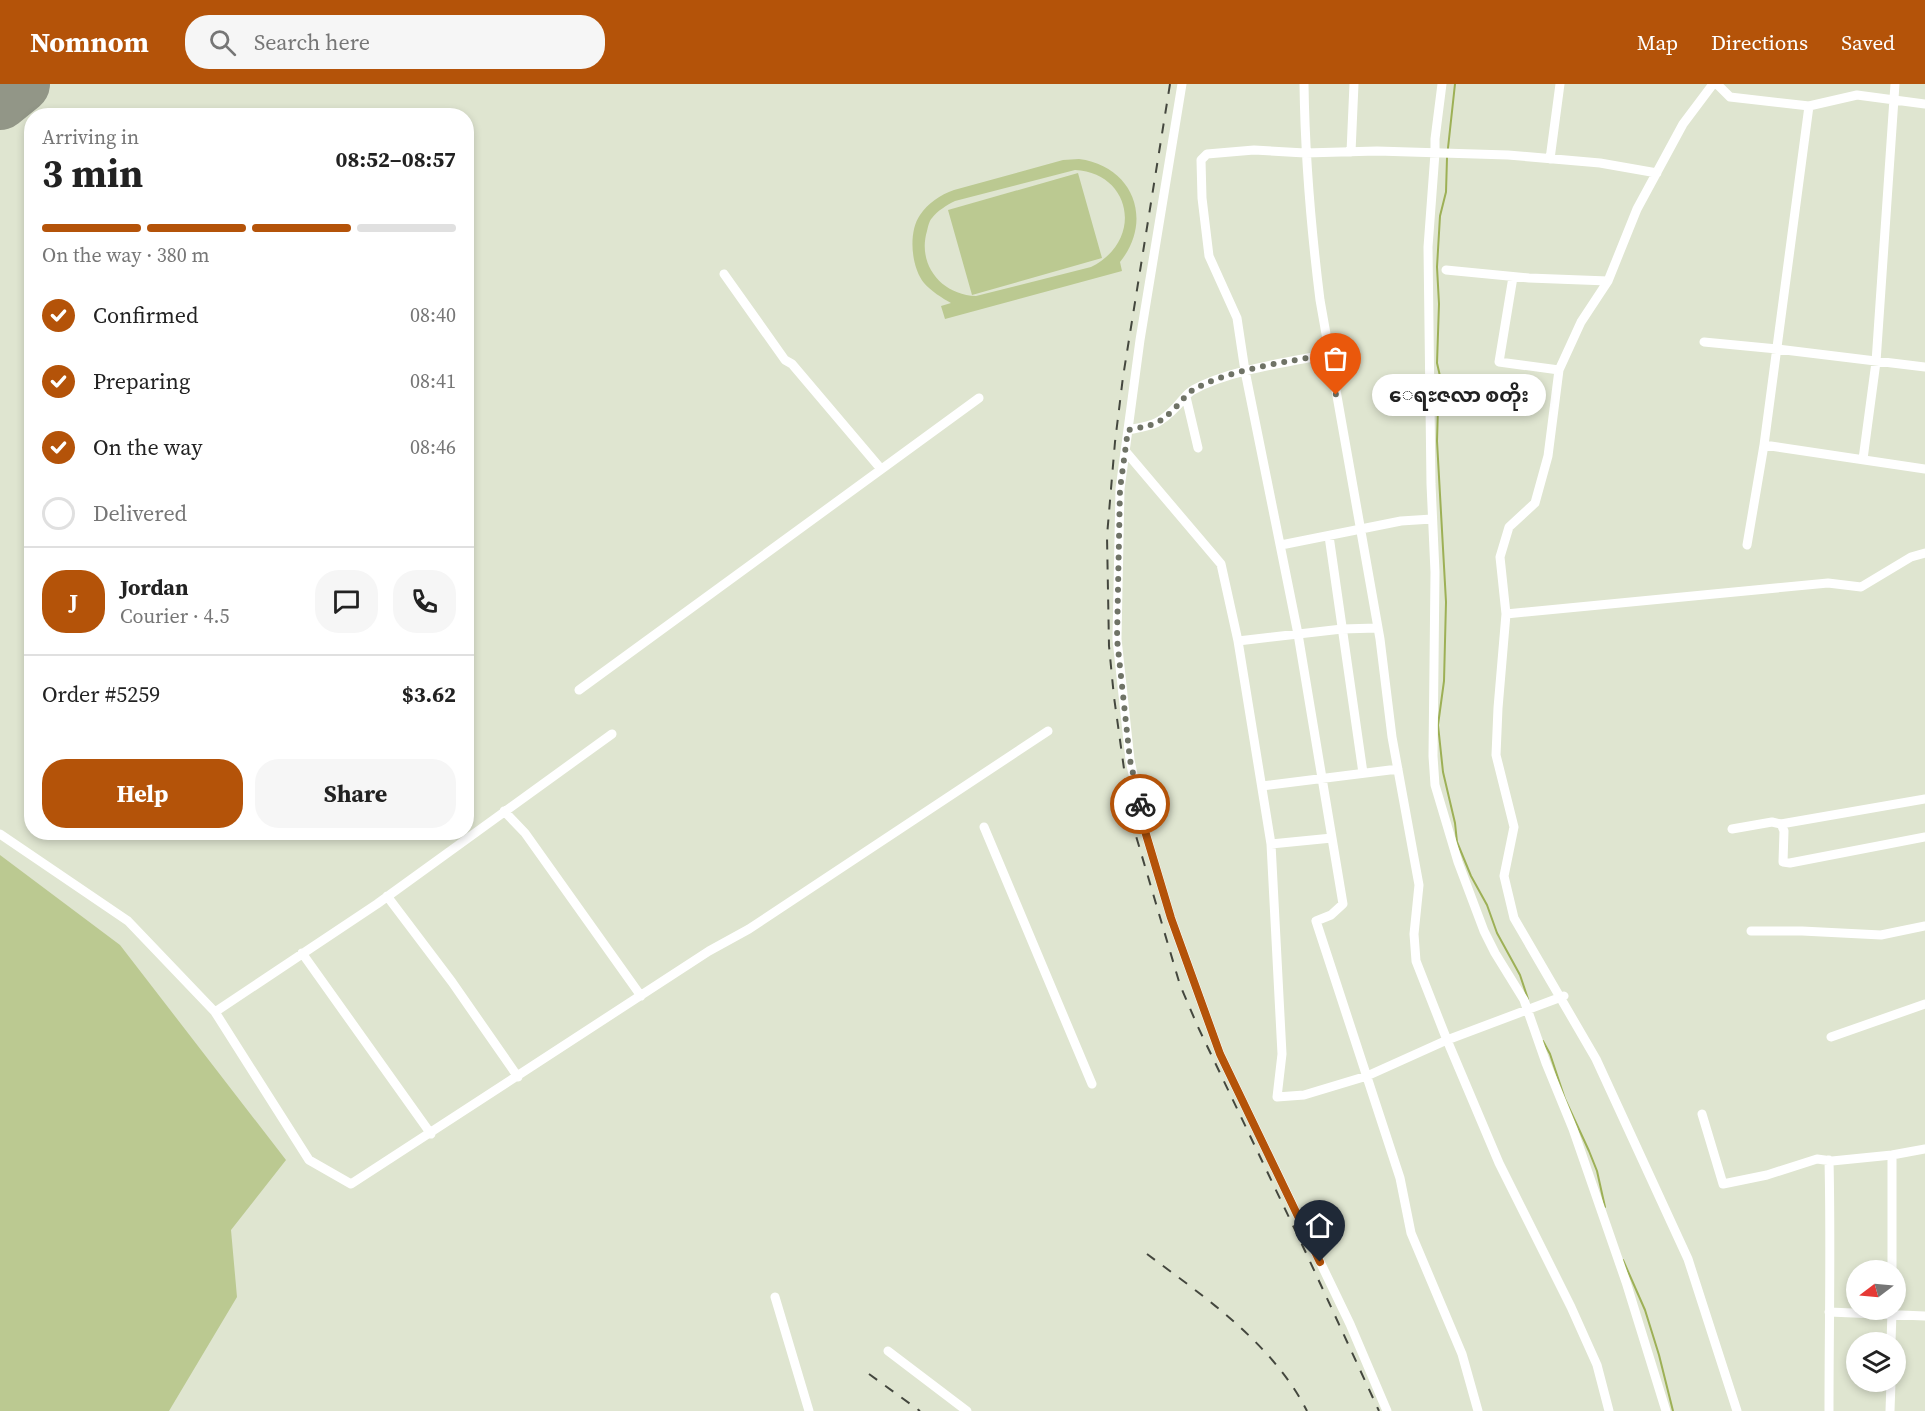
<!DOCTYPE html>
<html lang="en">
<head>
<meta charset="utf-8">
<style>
	:root { --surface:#fff; --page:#f6f6f6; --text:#222; --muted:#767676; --line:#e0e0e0; --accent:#b45309 }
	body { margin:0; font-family:"Source Serif 4","Noto Sans Myanmar",serif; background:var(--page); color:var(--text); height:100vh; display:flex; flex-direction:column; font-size:22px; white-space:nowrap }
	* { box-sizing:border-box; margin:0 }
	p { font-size:20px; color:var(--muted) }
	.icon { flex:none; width:33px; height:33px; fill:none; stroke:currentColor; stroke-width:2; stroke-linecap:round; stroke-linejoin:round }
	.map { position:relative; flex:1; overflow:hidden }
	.side { position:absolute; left:24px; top:24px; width:450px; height:732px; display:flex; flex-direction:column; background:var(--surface); border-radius:24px; box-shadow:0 3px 9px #0003 }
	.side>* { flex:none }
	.needle { width:39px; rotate:254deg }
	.fabs { position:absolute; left:1846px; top:1176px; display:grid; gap:12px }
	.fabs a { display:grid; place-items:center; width:60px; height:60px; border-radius:50%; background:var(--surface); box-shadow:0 3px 9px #0003; font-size:30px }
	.pin { position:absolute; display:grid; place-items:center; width:51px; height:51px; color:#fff; margin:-62px -26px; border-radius:50% 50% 50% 0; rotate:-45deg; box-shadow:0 0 6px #0007 }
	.pin .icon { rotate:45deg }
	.courier { position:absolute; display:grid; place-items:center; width:60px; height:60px; margin:-30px; border:4px solid #b45309; border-radius:50%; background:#fff; color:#222; box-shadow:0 2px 8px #0007 }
	.bubble { position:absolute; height:42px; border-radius:21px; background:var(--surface); box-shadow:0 3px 9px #0003; font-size:20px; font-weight:700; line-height:42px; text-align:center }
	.summary em { font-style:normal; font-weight:700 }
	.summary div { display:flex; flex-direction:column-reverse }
	.summary { display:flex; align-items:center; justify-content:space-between; height:102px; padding:0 18px }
	h1 { font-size:39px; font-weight:700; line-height:45px }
	.bar { display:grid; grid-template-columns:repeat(4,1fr); gap:9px 6px; align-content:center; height:72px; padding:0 18px }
	.bar i { height:8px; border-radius:4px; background:var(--line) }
	.bar .active { background:var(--accent) }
	.bar p { grid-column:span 4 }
	.line { display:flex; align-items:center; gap:15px; padding:0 18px; border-top:2px solid var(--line) }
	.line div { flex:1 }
	.round { display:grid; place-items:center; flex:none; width:63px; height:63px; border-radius:24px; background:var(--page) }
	ol { padding:0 18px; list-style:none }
	li { display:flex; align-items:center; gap:18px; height:66px }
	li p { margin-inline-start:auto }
	li .icon { padding:6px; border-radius:50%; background:var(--accent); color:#fff; stroke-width:4 }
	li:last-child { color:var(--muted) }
	li i { width:33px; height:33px; border:3px solid var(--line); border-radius:50% }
	.primary-button { display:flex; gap:12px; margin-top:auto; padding:12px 18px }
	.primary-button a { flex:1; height:69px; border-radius:24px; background:var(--accent); color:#fff; font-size:24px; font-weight:700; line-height:69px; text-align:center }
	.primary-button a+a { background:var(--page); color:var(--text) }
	header { display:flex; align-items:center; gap:36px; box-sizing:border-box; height:84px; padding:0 30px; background:var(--accent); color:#fff }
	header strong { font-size:28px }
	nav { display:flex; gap:33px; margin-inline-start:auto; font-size:21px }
	.search { width:420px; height:54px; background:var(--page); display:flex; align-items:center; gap:15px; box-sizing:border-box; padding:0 21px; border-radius:24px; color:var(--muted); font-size:22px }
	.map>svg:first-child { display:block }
	.green { fill:#bbc991; fill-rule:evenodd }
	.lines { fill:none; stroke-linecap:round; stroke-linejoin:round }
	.stream { stroke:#9db056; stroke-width:2 }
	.runway { stroke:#929687; stroke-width:58 }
	.street { stroke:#fff; stroke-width:9 }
	.rail { stroke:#44473e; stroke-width:2; stroke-dasharray:10 10; stroke-linecap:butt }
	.done { stroke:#6f7366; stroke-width:6; stroke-dasharray:0 10.8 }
	.route { stroke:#b45309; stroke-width:8 }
</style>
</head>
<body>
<header>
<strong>Nomnom</strong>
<div class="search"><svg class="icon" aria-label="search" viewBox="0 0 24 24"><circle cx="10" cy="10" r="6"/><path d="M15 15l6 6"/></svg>Search here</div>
<nav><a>Map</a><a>Directions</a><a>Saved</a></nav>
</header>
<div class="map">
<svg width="1925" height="1327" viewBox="0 0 1925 1327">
	<rect width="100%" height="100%" fill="#dfe5d0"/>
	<path class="green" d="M1079 75C1133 82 1154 136 1120 178L1122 187 945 235 941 222 951 219C942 214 931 207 924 199 911 183 908 148 920 131 928 119 940 111 954 106L1063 76ZM1075 86C1132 89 1144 157 1091 183L976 212C941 211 917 180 927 147 928 143 929 137 932 134 937 127 947 121 955 117Z
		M1078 89 1102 174 972 211 948 126Z
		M0 771 120 861 286 1076 231 1146 237 1213 169 1327H0Z"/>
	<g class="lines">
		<path class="stream" d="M1448 64 1455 0
			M1447 74 1446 108 1440 132 1437 183 1439 220 1437 279 1442 301 1438 323 1437 357 1446 518 1444 597 1438 641 1443 688 1455 739 1457 758 1471 792 1487 821 1497 849 1520 891 1528 915
			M1543 957 1550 970 1565 1015 1589 1067 1597 1087 1605 1123
			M1623 1176 1645 1226 1659 1271 1673 1327"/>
		<path class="runway" d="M0 17 21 0"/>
		<path class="street" d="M1182 0 1140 256 1120 405 1117 555 1130 676 1145 747 1171 834 1220 970 1350 1240 1387 1327
			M1304 0C1305 73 1311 144 1320 216L1380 555 1392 653 1419 801 1414 850 1416 877 1447 956 1499 1079 1571 1223 1597 1281 1609 1327
			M1442 0 1435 55V69L1428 163 1431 400 1435 488 1433 672 1435 701 1458 778 1484 847 1495 869 1524 916 1546 979 1573 1045 1626 1198 1666 1327
			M1713 0 1683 40 1637 125 1608 197 1581 238 1559 286 1548 372 1535 419 1509 443 1500 473 1506 530 1498 624 1496 671 1514 743 1504 792 1514 834 1596 975 1688 1175 1737 1327
			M1717 0 1730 13 1809 22 1857 11 1925 20
			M1351 68 1354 0
			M1550 75 1560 0
			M1446 186 1529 194 1608 197
			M724 190 785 276 792 280 881 385
			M1513 193 1499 278 1559 286
			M1704 258 1777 265 1925 283
			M1186 313 1198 364
			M1128 346C1153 341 1159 341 1177 322 1182 317 1187 309 1193 306 1229 286 1289 278 1329 270
			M1764 361 1925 385
			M1126 368 1221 480 1238 557 1271 760 1282 970 1277 1013 1304 1011 1367 992 1447 956 1564 912
			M1863 375 1876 278 1895 0
			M1329 452 1363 689
			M1281 461 1401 437 1432 435
			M1747 461 1764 361 1809 22
			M1506 530 1828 499 1861 503 1911 473 1925 469
			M1238 557 1342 545 1377 544
			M579 606 979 314
			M1262 702 1398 685
			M504 727 525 749 641 912
			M1781 740 1925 715
			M984 743 1092 1000
			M1732 745 1772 738 1781 740 1784 747 1783 778 1790 779 1925 753
			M0 750 128 837 215 928 309 1076 351 1100 709 867 749 845 1048 647
			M1271 760 1332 754
			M387 812 452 898 518 993
			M1751 847H1802L1881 851 1925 842
			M302 869 431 1050
			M215 928 377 820 612 650
			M1831 953 1925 920
			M1702 1030 1723 1100 1767 1091 1817 1075 1832 1077 1892 1071 1925 1065
			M1892 1186V1071
			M775 1213 809 1327
			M1829 1228 1925 1232
			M1891 1258 1892 1228
			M888 1267 967 1327
			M1478 1327 1462 1270 1411 1149 1400 1094 1316 837 1331 831 1343 820 1298 550 1245 287 1237 234 1209 172 1202 114 1201 76 1207 70 1254 66 1305 69 1377 67 1508 71 1600 79 1657 89
			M1829 1327C1829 1243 1831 1160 1829 1076
			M1890 1327 1891 1298"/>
		<path class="rail" d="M1170 0 1123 293 1115 358 1107 452 1109 562 1114 613 1131 735 1180 901 1198 943 1307 1171 1379 1327
			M1147 1170C1206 1214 1273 1260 1307 1327
			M869 1290 920 1327"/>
	</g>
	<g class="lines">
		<path class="done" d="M1140 720 1130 676 1117 555 1120 405 1128 346C1153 341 1159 341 1177 322 1182 317 1187 309 1193 306 1229 285 1288 278 1329 270L1336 311"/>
		<path class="route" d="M1140 720 1145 747 1171 834 1220 970 1320 1178"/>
	</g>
</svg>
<div class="fabs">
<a><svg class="needle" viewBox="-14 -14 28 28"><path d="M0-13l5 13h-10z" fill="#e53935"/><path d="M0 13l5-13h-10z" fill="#767676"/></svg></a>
<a><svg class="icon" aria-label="layers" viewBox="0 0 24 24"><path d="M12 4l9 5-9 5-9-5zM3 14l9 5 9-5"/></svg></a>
</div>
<div class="pin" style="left:1336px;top:311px;background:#ea580c"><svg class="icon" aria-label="bag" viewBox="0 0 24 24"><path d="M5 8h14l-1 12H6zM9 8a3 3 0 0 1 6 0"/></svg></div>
<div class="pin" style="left:1320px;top:1178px;background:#1f2937"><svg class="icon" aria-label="home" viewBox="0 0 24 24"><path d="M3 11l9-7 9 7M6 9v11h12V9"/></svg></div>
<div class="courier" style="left:1140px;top:720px"><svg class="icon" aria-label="bike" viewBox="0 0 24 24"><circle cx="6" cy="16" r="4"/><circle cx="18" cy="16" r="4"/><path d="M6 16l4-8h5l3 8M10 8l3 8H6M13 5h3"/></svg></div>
<div class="bubble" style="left:1372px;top:290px;width:174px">ေရႊဇလာ စတိုး</div>
<section class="side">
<div class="summary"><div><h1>3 min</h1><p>Arriving in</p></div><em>08:52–08:57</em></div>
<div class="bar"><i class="active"></i><i class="active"></i><i class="active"></i><i></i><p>On the way · 380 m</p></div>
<ol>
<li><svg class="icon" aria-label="check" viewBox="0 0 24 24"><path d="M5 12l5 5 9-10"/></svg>Confirmed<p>08:40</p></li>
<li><svg class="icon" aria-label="check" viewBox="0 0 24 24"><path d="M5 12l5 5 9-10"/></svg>Preparing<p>08:41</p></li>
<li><svg class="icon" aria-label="check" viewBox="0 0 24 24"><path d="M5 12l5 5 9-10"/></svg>On the way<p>08:46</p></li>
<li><i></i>Delivered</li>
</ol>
<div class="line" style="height:108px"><b class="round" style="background:var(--accent);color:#fff">J</b><div><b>Jordan</b><p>Courier · 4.5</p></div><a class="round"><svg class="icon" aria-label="chat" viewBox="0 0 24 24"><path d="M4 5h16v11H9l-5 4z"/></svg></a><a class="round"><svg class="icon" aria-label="phone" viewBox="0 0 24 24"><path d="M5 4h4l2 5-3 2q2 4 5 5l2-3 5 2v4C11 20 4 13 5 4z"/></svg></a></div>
<div class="line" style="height:78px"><div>Order #5259</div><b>$3.62</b></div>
<div class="primary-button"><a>Help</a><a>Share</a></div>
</section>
</div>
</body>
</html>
